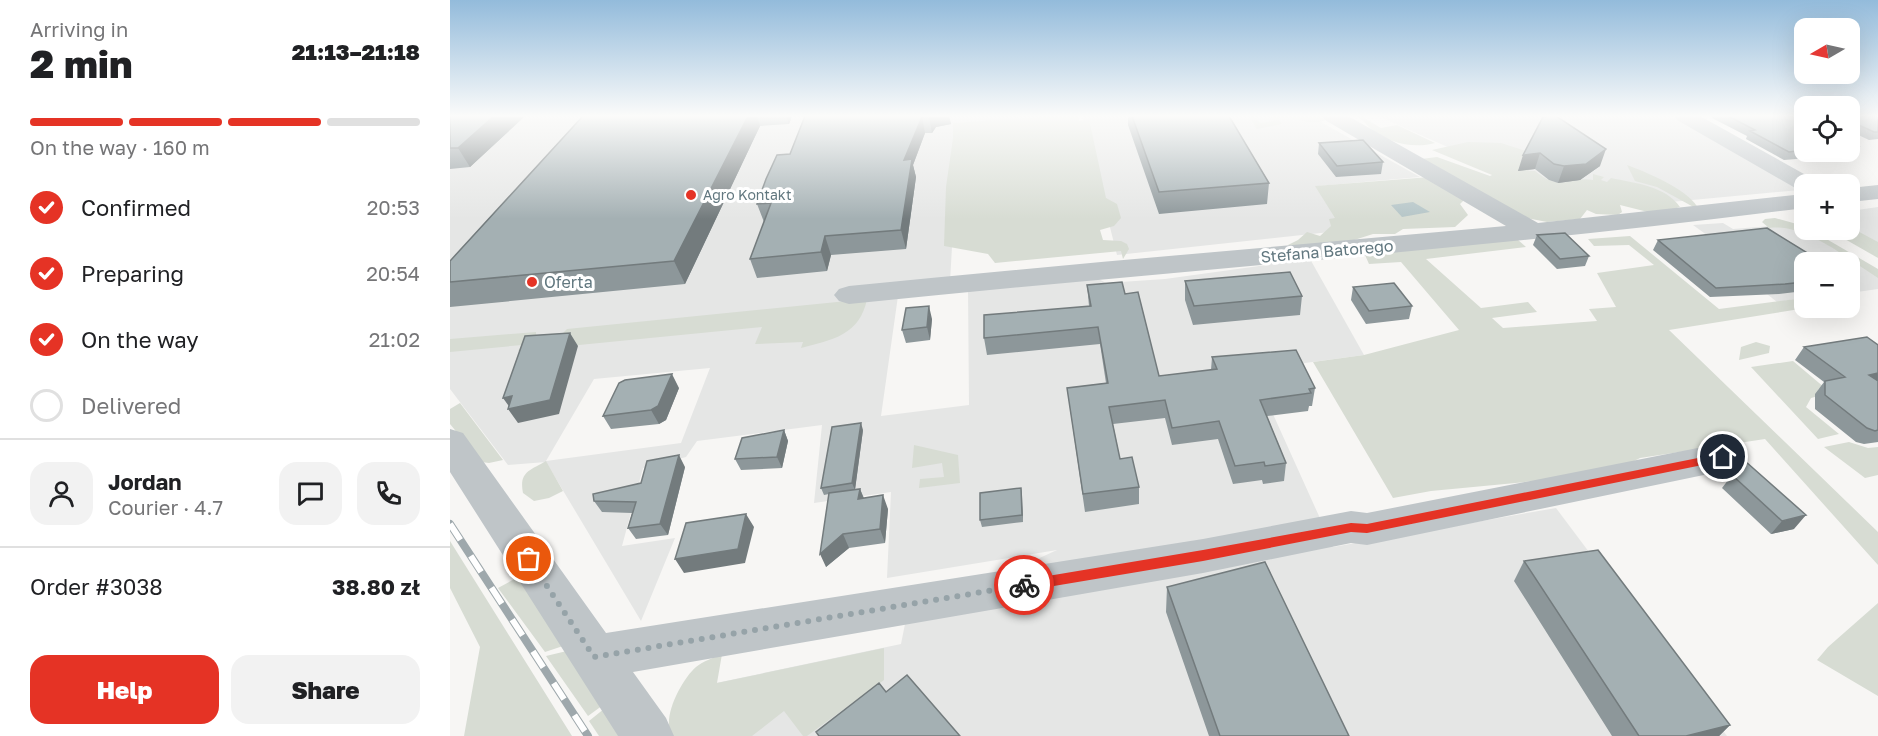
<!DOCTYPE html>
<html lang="en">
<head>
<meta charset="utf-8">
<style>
	:root { --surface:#fff; --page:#f2f2f2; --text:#202124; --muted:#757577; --line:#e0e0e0; --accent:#e53325 }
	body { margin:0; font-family:"Golos Text",sans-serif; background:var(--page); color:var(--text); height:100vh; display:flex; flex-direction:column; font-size:22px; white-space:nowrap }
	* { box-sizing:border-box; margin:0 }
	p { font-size:20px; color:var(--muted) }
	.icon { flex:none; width:33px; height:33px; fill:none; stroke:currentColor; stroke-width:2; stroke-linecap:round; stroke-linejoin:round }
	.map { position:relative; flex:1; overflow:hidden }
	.sheet { display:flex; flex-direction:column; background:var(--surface); width:450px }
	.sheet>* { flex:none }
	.needle { width:39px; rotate:261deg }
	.buttons { position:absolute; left:1344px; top:18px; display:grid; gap:12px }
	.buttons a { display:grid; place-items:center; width:66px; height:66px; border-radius:12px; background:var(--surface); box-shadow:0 6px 24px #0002; font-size:30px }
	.pin { position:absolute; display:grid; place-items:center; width:51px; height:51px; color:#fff; margin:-26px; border:3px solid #fff; border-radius:50%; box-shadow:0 2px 6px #0007 }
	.courier { position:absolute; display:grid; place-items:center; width:60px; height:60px; margin:-30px; border:4px solid #e53325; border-radius:50%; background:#fff; color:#222; box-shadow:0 2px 8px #0007 }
	.overview em { font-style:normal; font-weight:800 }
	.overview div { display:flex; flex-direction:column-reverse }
	.overview { display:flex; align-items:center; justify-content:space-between; height:102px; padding:0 30px }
	h1 { font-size:39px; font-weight:800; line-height:45px }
	.bar { display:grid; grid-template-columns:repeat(4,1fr); gap:9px 6px; align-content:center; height:72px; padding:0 30px }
	.bar i { height:8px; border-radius:4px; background:var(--line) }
	.bar .selected { background:var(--accent) }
	.bar p { grid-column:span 4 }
	.line { display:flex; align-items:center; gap:15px; padding:0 30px; border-top:2px solid var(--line) }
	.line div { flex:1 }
	.round { display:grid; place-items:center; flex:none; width:63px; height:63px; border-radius:18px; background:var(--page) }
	ol { padding:0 30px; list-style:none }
	li { display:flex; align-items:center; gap:18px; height:66px }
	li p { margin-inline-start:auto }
	li .icon { padding:6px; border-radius:50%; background:var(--accent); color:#fff; stroke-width:4 }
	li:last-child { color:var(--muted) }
	li i { width:33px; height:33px; border:3px solid var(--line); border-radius:50% }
	.action { display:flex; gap:12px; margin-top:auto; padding:12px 30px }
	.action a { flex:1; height:69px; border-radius:18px; background:var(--accent); color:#fff; font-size:24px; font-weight:800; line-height:69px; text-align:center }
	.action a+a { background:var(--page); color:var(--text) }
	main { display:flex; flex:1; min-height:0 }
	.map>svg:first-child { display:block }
	.built { fill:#e5e6e5; fill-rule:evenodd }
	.green { fill:#d7dcd3 }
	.water { fill:#b5c5c7 }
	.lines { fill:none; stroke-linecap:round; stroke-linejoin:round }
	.minor { fill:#bfc5c8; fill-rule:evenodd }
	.rail-casing { stroke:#9ea8ac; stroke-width:8 }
	.rail { stroke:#fff; stroke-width:6; stroke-dasharray:19; stroke-linecap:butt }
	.wall { fill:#8d979a }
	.shaded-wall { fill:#737b7d }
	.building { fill:#a4b0b3; stroke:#737b7d; stroke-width:1.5 }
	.route { fill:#e53325 }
	.done { stroke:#96a3a8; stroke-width:6; stroke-dasharray:0 10.8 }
	.poi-dot { fill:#e53325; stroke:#fff; stroke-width:2 }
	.labels { text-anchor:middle; stroke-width:6; stroke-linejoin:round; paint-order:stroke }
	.far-poi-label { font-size:14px; fill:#61777f; stroke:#fff; text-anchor:start }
	.street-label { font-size:16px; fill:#61777f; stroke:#fff }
	.poi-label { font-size:16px; fill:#61777f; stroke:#fff; text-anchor:start }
</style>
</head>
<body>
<main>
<section class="sheet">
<div class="overview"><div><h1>2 min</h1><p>Arriving in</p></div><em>21:13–21:18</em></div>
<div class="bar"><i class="selected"></i><i class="selected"></i><i class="selected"></i><i></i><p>On the way · 160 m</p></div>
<ol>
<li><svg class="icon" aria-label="check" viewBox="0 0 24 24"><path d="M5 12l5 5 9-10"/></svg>Confirmed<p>20:53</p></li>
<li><svg class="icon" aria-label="check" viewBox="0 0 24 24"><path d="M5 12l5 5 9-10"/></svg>Preparing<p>20:54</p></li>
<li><svg class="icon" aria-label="check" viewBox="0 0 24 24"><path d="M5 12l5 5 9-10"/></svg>On the way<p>21:02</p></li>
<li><i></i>Delivered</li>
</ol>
<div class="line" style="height:108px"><a class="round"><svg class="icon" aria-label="person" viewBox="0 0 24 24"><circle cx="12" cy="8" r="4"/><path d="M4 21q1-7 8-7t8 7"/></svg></a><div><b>Jordan</b><p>Courier · 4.7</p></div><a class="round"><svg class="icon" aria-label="chat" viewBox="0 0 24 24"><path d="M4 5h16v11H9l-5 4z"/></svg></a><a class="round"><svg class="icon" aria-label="phone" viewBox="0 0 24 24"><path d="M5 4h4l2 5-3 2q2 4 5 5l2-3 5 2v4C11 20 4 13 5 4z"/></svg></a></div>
<div class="line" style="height:78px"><div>Order #3038</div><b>38.80 zł</b></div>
<div class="action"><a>Help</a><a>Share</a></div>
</section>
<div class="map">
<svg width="1428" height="736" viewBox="0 0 1428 736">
	<rect width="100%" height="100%" fill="#f7f6f4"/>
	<path class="built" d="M0 116H614L509 123 500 282 448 296 431 416 519 405 518 289 647 278 656 283 715 279 860 259 914 355 803 370 883 547 1106 508 1277 736H267L266 683 451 644 456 619 607 550 437 578 441 492 364 503 372 425 247 441 236 457 193 468 172 546 225 538 191 621 96 462 58 465 0 389ZM260 368 231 443 96 461 144 379Z
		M632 116H860L970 177 868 186 898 230 667 255Z
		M928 116H1221L1350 190 1178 206 1078 183Z
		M1428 207V245L1400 228V211Z
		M1273 223 1283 229 1332 225 1362 234 1428 274V289L1400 293V262H1354V298L1327 302 1317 294 1301 267 1243 225Z"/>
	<path class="green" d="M603 116H631L628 117 629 121 639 119 656 198 667 204 671 218 664 226 650 230 653 240 671 241 677 244 679 249 673 259 671 251 545 263 538 254 494 246 496 187 503 138V123Z
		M799 116H810L805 117 810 123 824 121 820 116H868L875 120C860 127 844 115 829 119L832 124 807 129Z
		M907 116H911L931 128 947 125 985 143C963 149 939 143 921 129 916 124 913 120 907 116Z
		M1018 142 1051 143 1079 152 1072 163 1079 171H1085C1112 193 1118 176 1143 180V174L1154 177 1151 180 1157 182 1161 178C1184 183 1216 186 1230 207L1206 214 1170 205 1172 212 1168 215 1146 214 1137 210 1130 219 1097 222 1071 217 971 159 987 157 1040 176 1042 175 982 150Z
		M1177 165C1196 172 1242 191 1249 210L1207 187 1185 181Z
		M980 177 1015 199 1010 204 1018 215 1005 227 953 229 945 234H923L898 242 842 248 838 245 848 240 857 232 870 236 881 226 879 219 885 218 865 186Z
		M1325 218 1354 226V230H1361L1428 269V278C1398 259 1355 223 1319 228L1312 222 1315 219Z
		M1400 227 1428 242V258L1379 230H1400Z
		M1180 236 1269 309 1354 298 1356 308 1219 330 1428 532V565L1315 439 1190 458 1159 474 981 491 943 498 863 362 914 355 1009 330 951 262 919 264 915 255 1067 239 1076 247 976 259 1031 308 1078 302 1087 312 1042 318 1053 328 1147 321 1139 309 1166 307 1147 273 1204 265 1179 245 1144 246 1138 239Z
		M417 299C410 335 382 340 351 348L353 342 305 344 312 327 68 351 72 345 0 352V339L86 332V335L113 333 117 329Z
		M1306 342 1320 346 1319 353 1289 360 1291 347Z
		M1343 361 1375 388 1368 389 1372 395 1361 398 1356 407 1389 434 1368 439 1301 367Z
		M10 403 53 460 39 463 31 462 0 424V409Z
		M1399 442 1418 448 1428 447V475L1415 478 1374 447Z
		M464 445 508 455 510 483 469 488 470 479 494 477 492 463 462 468Z
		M96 461 113 491 99 498 84 501 73 493C69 472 79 471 96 461Z
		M0 541 122 736H14L30 647 0 588Z
		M68 577 119 644 95 652 48 588Z
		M1428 603V696L1367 660 1378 647Z
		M434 648V680L357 736H353L334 711 302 736H222C211 718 232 679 246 667 253 661 264 658 272 654L267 683Z
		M121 650 160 700 138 716 96 656Z
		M160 704 178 736H149L139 721Z"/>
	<path class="water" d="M963 202 980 212 952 217 941 205Z"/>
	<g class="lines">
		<path class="minor" d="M872 116H898L1088 223 1354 194V208C1037 249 717 271 399 304L389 301 384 295 389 289 399 286C618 264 837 246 1056 226L875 120Z
			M1224 116H1250L1363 179 1367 184H1354V191L1347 189 1227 120Z
			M1428 185V199L1400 202V188Z
			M0 429 13 433 156 633 753 539 901 511 917 513 1273 443 1286 447 1292 457 1286 467 1273 471 917 545 901 543 753 573 183 672 216 718 224 736H168L0 472Z"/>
		<g class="rail-casing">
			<path id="rail" d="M0 524 138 736"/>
		</g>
		<use href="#rail" class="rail"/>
	</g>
	<path class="wall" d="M0 116H75L20 167 0 169Z
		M133 116H342L339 124 310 126 235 284 0 307V261Z
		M355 116H499L501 124 486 127 482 133H475L463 165 466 177 456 249 381 255 377 271 307 278 300 259 314 222 307 204 340 154Z
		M678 116H779L819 183 817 204 709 214 678 125Z
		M1263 116H1354V152H1400V135L1409 146 1405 154 1334 160 1296 139 1297 136 1262 118Z
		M1400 116H1428V139L1419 140 1400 131Z
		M1093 117 1150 166 1130 180 1108 183 1099 180 1085 169 1068 171Z
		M869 143 933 162 931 174 886 177 868 154Z
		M1087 235 1139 256 1135 266 1107 269 1083 245Z
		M1208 240 1354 262V291L1329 294 1260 297 1203 250Z
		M735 281 852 296 850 315 743 325 735 300Z
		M637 285 675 294 709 376 761 370 762 357 865 388 862 406H859L858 411 817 416 836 463 834 481 813 484 812 480 783 484 768 439 722 445 715 418 663 424 670 459 689 487V504L635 512 617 388 656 383 650 344 537 355 534 338 639 306Z
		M903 287 962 306 959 319 916 324 901 300Z
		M482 319 480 340 456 343 452 330Z
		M1428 345V442L1414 444 1406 442 1365 409V394L1374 382 1345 360 1354 347Z
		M229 388 216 420 209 424 161 429 153 416Z
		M334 430 338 441 332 468 291 470 285 459Z
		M413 430 405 489H410L414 498 438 509 435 543 399 548 376 567 379 494 374 495 371 488Z
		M235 467 218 535 186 539 178 528 182 513 152 512 144 501Z
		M1282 475 1344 529 1321 534 1272 488Z
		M571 488 573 522 532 527 530 520Z
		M1074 561 1280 725 1269 736H1162L1064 581Z
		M717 587 899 736H759L716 612Z"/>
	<path class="shaded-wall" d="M44 116H75L20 167 8 148Z
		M298 116H307L310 126 235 284 224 261Z
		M336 116H342L339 124Z
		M499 116 501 124 486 127 482 133 479 117Z
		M472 117 475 133 463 165 466 177 456 249 451 230 454 160Z
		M1156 149 1150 166 1130 180 1108 183 1114 166Z
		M1090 153 1085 169 1068 171 1073 155Z
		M375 236 381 255 377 271 371 252Z
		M479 306 482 319 480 340 477 327Z
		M120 333 128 346 109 414 68 423 58 409H61L53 398 62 396Z
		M1428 373V385L1419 375Z
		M222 374 229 388 216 420 209 424 201 410Z
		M411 423 413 430 405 490 402 483Z
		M334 430 338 441 332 468 327 457Z
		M229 455 235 467 218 535 210 524Z
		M571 488 572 495 573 522 572 515Z
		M410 489 415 502 408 499Z
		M433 495 438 509 435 543 430 529Z
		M296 514 304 527 295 563 234 573 225 559Z
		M1356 515 1344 529 1321 534 1332 521Z
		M393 534 399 548 376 567 370 554Z
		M1280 725 1269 736H1236Z"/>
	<path class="building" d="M0 116H44L8 148H0Z
		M133 116H298L224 261 0 282V261Z
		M355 116H479L472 117 454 160 462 159 451 230 375 236 371 252 300 259 321 203 307 204 316 179 327 155 340 154Z
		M682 116H779L819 183 709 192Z
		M1100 116H1106L1156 149 1136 164 1114 166 1104 164 1090 153 1073 155 1093 117Z
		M1278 116H1354V150L1339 152 1300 131 1305 130Z
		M1400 116H1428V132H1424L1400 121Z
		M1400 135 1409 146 1400 147Z
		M913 140 933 162 887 166 869 143Z
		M1317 228 1372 262H1354V282L1335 284 1266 288 1208 240Z
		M1115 233 1139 256 1110 259 1087 235Z
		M840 272 852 296 744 306 735 281Z
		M672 282 675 294 688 292 709 376 767 369 762 357 846 350 865 388 859 389 861 393 810 400 836 463 815 466 814 462 785 466 769 421 722 428 715 400 659 407 670 459 682 457 689 487 633 494 617 388 658 383 648 327 534 338V315L641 306 637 285Z
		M944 283 962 306 919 311 903 287Z
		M479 306 477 327 452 330 456 308Z
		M120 333 100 400 58 409 62 396 53 398 75 336Z
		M1417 337 1428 345V373L1419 375 1428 381V430L1425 431 1417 428 1375 395V381L1395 377 1354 347Z
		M222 374 208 406 201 410 153 416 169 383 175 380Z
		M411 423 402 483 371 488 382 427Z
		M334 430 327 457 285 459 292 438Z
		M229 455 210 524 178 528 186 502 144 501 143 494 191 483 197 461Z
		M1295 461 1356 515 1332 521 1282 475Z
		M571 488 572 515 530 520V493Z
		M410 489 408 499 433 495 430 529 393 534 370 554 379 493Z
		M296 514 288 549 225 559 236 523Z
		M1148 550 1280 725 1236 736H1189L1074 561Z
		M815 562 899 736H770L717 587Z
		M457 675 510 736H369L366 732 429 683 436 692Z"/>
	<linearGradient id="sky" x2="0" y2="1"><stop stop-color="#93bbdb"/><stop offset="0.53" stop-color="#fbfbfa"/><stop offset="1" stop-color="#fbfbfa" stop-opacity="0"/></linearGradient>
	<rect width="1428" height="219" fill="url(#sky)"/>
	<path class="route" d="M1273 453 1279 457 1277 460 917 533 901 532 753 561 574 591 568 585 574 580 753 550 901 523 917 524Z"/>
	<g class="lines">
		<path class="done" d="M79 559 144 657 574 585"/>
	</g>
	<g class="poi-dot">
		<circle cx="241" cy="195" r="6"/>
		<circle cx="82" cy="282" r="6"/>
	</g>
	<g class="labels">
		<g class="far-poi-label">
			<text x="253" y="200">Agro Kontakt</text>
		</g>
		<g class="street-label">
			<text transform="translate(877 251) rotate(-5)" y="6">Stefana Batorego</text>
		</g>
		<g class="poi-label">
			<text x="94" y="288">Oferta</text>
		</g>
	</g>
</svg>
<div class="buttons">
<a><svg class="needle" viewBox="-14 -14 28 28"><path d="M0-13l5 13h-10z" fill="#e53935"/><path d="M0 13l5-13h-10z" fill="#757577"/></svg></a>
<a><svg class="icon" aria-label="locate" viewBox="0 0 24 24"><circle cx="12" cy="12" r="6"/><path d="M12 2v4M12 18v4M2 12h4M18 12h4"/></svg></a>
<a>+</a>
<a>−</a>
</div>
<div class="pin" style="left:79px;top:559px;background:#ea580c"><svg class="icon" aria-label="bag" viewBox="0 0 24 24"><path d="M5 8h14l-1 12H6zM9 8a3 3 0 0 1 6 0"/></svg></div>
<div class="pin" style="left:1273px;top:457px;background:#1f2937"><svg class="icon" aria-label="home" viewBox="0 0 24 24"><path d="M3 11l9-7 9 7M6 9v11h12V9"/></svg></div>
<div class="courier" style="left:574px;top:585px"><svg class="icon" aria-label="bike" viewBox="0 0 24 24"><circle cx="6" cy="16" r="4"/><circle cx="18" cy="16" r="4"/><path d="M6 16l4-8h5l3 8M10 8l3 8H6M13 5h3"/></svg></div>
</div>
</main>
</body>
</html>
